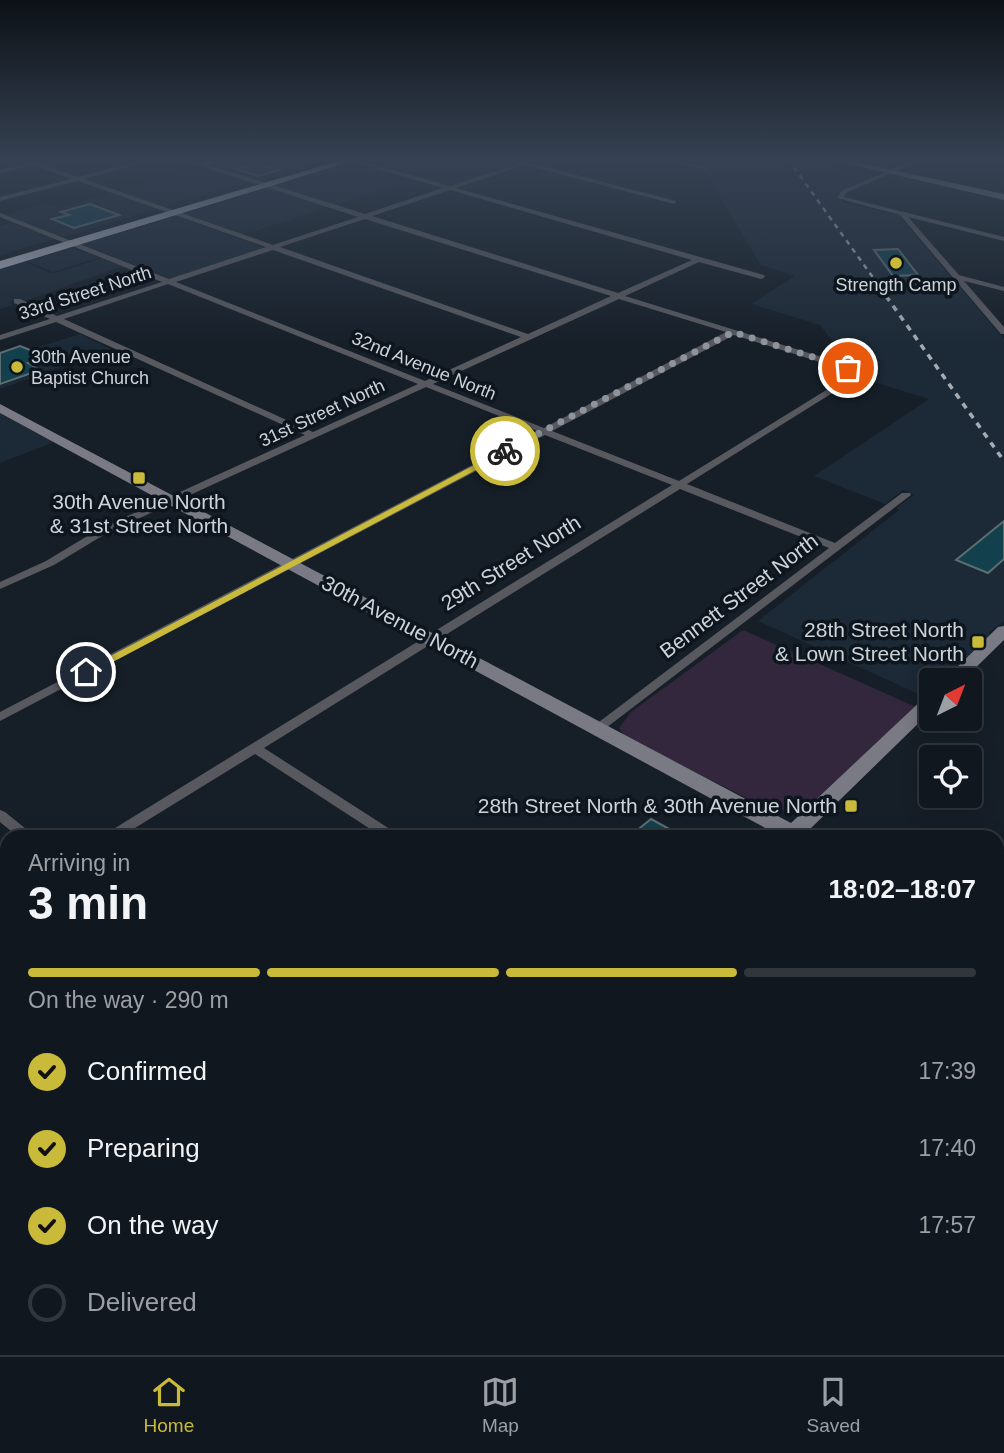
<!DOCTYPE html>
<html lang="en">
<head>
<meta charset="utf-8">
<style>
	:root { --surface:#10171e; --page:#1e242b; --text:#f1f3f6; --muted:#9c9fa4; --line:#30363c; --accent:#c9ba3a }
	body { margin:0; font-family:Helvetica,sans-serif; background:var(--page); color:var(--text); height:100vh; display:flex; flex-direction:column; font-size:26px; white-space:nowrap }
	* { box-sizing:border-box; margin:0 }
	p { font-size:23px; color:var(--muted) }
	.icon { flex:none; width:38px; height:38px; fill:none; stroke:currentColor; stroke-width:2; stroke-linecap:round; stroke-linejoin:round }
	.map { position:relative; flex:1; overflow:hidden }
	.drawer { position:absolute; left:0px; top:830px; width:1004px; height:527px; display:flex; flex-direction:column; background:var(--surface); border-radius:21px 21px 0 0; box-shadow:0 4px 18px #0003,0 0 0 2px var(--line) }
	.drawer>* { flex:none }
	.needle { width:46px; rotate:42deg }
	.buttons { position:absolute; left:919px; top:668px; display:grid; gap:14px }
	.buttons a { display:grid; place-items:center; width:63px; height:63px; border-radius:7px; background:var(--surface); box-shadow:0 4px 18px #0003,0 0 0 2px var(--line); font-size:35px }
	.pin { position:absolute; display:grid; place-items:center; width:60px; height:60px; color:#fff; margin:-30px; border:4px solid #fff; border-radius:50%; box-shadow:0 2px 7px #0007 }
	.courier { position:absolute; display:grid; place-items:center; width:70px; height:70px; margin:-35px; border:5px solid #c9ba3a; border-radius:50%; background:#fff; color:#222; box-shadow:0 2px 9px #0007 }
	.summary em { font-style:normal; font-weight:700 }
	.summary div { display:flex; flex-direction:column-reverse }
	.summary { display:flex; align-items:center; justify-content:space-between; height:119px; padding:0 28px }
	h1 { font-size:46px; font-weight:700; line-height:52px }
	.bar { display:grid; grid-template-columns:repeat(4,1fr); gap:10px 7px; align-content:center; height:84px; padding:0 28px }
	.bar i { height:9px; border-radius:5px; background:var(--line) }
	.bar .on { background:var(--accent) }
	.bar p { grid-column:span 4 }
	ol { padding:0 28px; list-style:none }
	li { display:flex; align-items:center; gap:21px; height:77px }
	li p { margin-inline-start:auto }
	li .icon { padding:7px; border-radius:50%; background:var(--accent); color:#111; stroke-width:4 }
	li:last-child { color:var(--muted) }
	li i { width:38px; height:38px; border:4px solid var(--line); border-radius:50% }
	.tab-bar { display:flex; justify-content:space-around; align-items:center; height:98px; border-top:2px solid var(--line); background:var(--surface); font-size:19px; color:var(--muted) }
	.tab-bar a { display:grid; justify-items:center; gap:4px }
	.tab-bar .on { color:var(--accent) }
	.map>svg:first-child { display:block }
	.built { fill:#1c2936 }
	.green { fill:#32273c }
	.building { fill:#12404d; stroke:#5c6d72; stroke-width:2 }
	.lines { fill:none; stroke-linecap:round; stroke-linejoin:round }
	.street { fill:#58595f; fill-rule:evenodd }
	.secondary { fill:#797a84; fill-rule:evenodd }
	.highway { fill:#a9acbb; fill-rule:evenodd }
	.rail-far1 { stroke:#a5acb3; stroke-width:2.5; stroke-dasharray:5 5; stroke-linecap:butt }
	.rail { stroke:#a5acb3; stroke-width:3.5; stroke-dasharray:6 6; stroke-linecap:butt }
	.route { fill:#c9ba3a }
	.done { stroke:#8d949b; stroke-width:7; stroke-dasharray:0 12.6 }
	.poi-dot { fill:#c9ba3a; stroke:#0d161e; stroke-width:2.5 }
	.labels { text-anchor:middle; stroke-width:7; stroke-linejoin:round; paint-order:stroke }
	.far-poi-label { font-size:18px; fill:#cdd3d9; stroke:#0d161e }
	.far-street-label { font-size:18px; fill:#cdd3d9; stroke:#0d161e }
	.poi-label { font-size:21px; fill:#cdd3d9; stroke:#0d161e; text-anchor:end }
	.street-label { font-size:21px; fill:#cdd3d9; stroke:#0d161e }
</style>
</head>
<body>
<div class="map">
<svg width="1004" height="1355" viewBox="0 0 1004 1355">
	<rect width="100%" height="100%" fill="#161f28"/>
	<path class="built" d="M238 159H327L255 180 212 166Z
		M365 159H502L519 163 450 186 359 160Z
		M721 159H799L877 176 840 192 836 198 846 203 899 216 1004 339V621L989 632 990 635 942 681H931V691L925 697 758 621 899 510 896 508 914 495 903 490 885 504 814 476 929 399 870 381 875 378 857 373 820 325 751 304 795 276 761 265 703 169 717 165Z
		M353 162 415 180 336 205 274 186Z
		M205 168 249 182 164 207 120 191Z
		M268 188 330 207 243 235 183 214Z
		M112 193 157 209 63 237 5 215 47 203 59 208Z
		M175 216 266 248 171 279 81 244Z
		M12 223 55 239 0 255V226Z
		M70 248 100 257 53 272 27 261Z
		M102 258 163 282 120 267 22 302 17 300 10 302 13 305 0 309V269L24 261 49 273H56Z
		M80 334 111 349 0 389V359Z
		M0 413 54 442 0 463Z"/>
	<path class="green" d="M743 630 916 707 803 811 768 809 626 737 619 728 631 712Z"/>
	<path class="building" d="M256 163 280 170 258 176 235 169Z
		M90 204 119 215 74 228 52 219 69 215 61 212Z
		M898 249 918 275 893 276 874 250Z
		M20 346 47 357 28 363 40 370 0 384V353Z
		M1004 521V559L988 573 956 560Z
		M651 819 682 836H630Z"/>
	<g class="lines">
		<path class="street" d="M47 159H55L41 164 78 177 149 159H157L84 179 273 245 358 217 179 159 202 163 229 159 209 165 365 214 443 188 344 159H352L450 186 518 164 505 159 525 161 541 159 531 163 676 201V203L674 204 525 165 456 188 764 275 765 277 761 279 699 262 625 296 851 366 858 377 687 484 835 543 902 493H910L911 495 602 731 597 732 591 728 829 548 680 489 264 748 396 833 398 836H381L255 754 122 836H105L107 833 672 485 545 435 0 721V712L537 431 426 387 107 533 54 565 0 589V582L46 561 99 529 305 435 56 322 0 340V335L50 319 14 303V299H20L57 316 162 282 0 217V213L169 279 266 247 78 181 0 201V197L71 179 34 165 0 174V170ZM450 190 692 260 618 293 372 216ZM365 219 611 296 528 334 280 247ZM273 250 521 337 425 381 176 282ZM168 284 418 384 313 432 64 319ZM619 299 726 332 544 428 433 384ZM734 335 845 370 849 376 679 481 552 431Z
			M662 159H671L709 168 706 170Z
			M916 159H923L846 193 844 197 1004 237V241L908 217 959 275 1004 287V291L964 281 1004 327V334H1001L900 215 837 198 841 191Z
			M990 159H1004V163L991 160Z
			M0 810 5 812 31 833 33 836H17L0 822Z
			M7 896V908L0 911V898Z
			M998 1223 1004 1225V1245L998 1242Z
			M0 1235 7 1238V1261L0 1258Z
			M82 1349H105L107 1355H84Z
			M631 1349H656L658 1355H633Z"/>
		<path class="secondary" d="M827 159H841L1004 194V200Z
			M0 404 791 823 925 697 931 695V711L807 832 809 836H780L0 413Z
			M1004 626V640L962 681H943L998 627Z
			M998 935 1004 937V954L998 952Z
			M242 1349H274L272 1355H239Z"/>
		<path class="highway" d="M345 159H359L0 269V261Z"/>
		<path class="rail-far1" d="M788 159 887 297"/>
		<path class="rail" d="M886 296 1004 461"/>
	</g>
	<linearGradient id="sky" x2="0" y2="1"><stop stop-color="#0c1116"/><stop offset="0.46" stop-color="#364253"/><stop offset="1" stop-color="#364253" stop-opacity="0"/></linearGradient>
	<rect width="1004" height="348" fill="url(#sky)"/>
	<path class="route" d="M505 449H508V453L90 674 80 672Z"/>
	<g class="lines">
		<path class="done" d="M505 451 733 332 848 368"/>
	</g>
	<g class="poi-dot">
		<circle cx="896" cy="263" r="7"/>
		<circle cx="17" cy="367" r="7"/>
		<rect x="132" y="471" width="14" height="14" rx="3.5"/>
		<rect x="971" y="635" width="14" height="14" rx="3.5"/>
		<rect x="844" y="799" width="14" height="14" rx="3.5"/>
	</g>
	<g class="labels">
		<g class="far-poi-label">
			<text x="896" y="291">Strength Camp</text>
			<text x="31" y="363" text-anchor="start">30th Avenue<tspan x="31" dy="21">Baptist Church</tspan></text>
		</g>
		<g class="far-street-label">
			<text transform="translate(85 293) rotate(-18)" y="6">33rd Street North</text>
			<text transform="translate(424 366) rotate(22)" y="6">32nd Avenue North</text>
			<text transform="translate(322 413) rotate(-25)" y="6">31st Street North</text>
		</g>
		<g class="poi-label">
			<text x="139" y="509" text-anchor="middle">30th Avenue North<tspan x="139" dy="24">&amp; 31st Street North</tspan></text>
			<text x="964" y="637">28th Street North<tspan x="964" dy="24">&amp; Lown Street North</tspan></text>
			<text x="837" y="813">28th Street North &amp; 30th Avenue North</text>
		</g>
		<g class="street-label">
			<text transform="translate(511 563) rotate(-32)" y="7">29th Street North</text>
			<text transform="translate(739 596) rotate(-37)" y="7">Bennett Street North</text>
			<text transform="translate(400 622) rotate(28)" y="7">30th Avenue North</text>
		</g>
	</g>
</svg>
<div class="buttons">
<a><svg class="needle" viewBox="-14 -14 28 28"><path d="M0-13l5 13h-10z" fill="#e53935"/><path d="M0 13l5-13h-10z" fill="#9c9fa4"/></svg></a>
<a><svg class="icon" aria-label="locate" viewBox="0 0 24 24"><circle cx="12" cy="12" r="6"/><path d="M12 2v4M12 18v4M2 12h4M18 12h4"/></svg></a>
</div>
<div class="pin" style="left:848px;top:368px;background:#ea580c"><svg class="icon" aria-label="bag" viewBox="0 0 24 24"><path d="M5 8h14l-1 12H6zM9 8a3 3 0 0 1 6 0"/></svg></div>
<div class="pin" style="left:86px;top:672px;background:#1f2937"><svg class="icon" aria-label="home" viewBox="0 0 24 24"><path d="M3 11l9-7 9 7M6 9v11h12V9"/></svg></div>
<div class="courier" style="left:505px;top:451px"><svg class="icon" aria-label="bike" viewBox="0 0 24 24"><circle cx="6" cy="16" r="4"/><circle cx="18" cy="16" r="4"/><path d="M6 16l4-8h5l3 8M10 8l3 8H6M13 5h3"/></svg></div>
<section class="drawer">
<div class="summary"><div><h1>3 min</h1><p>Arriving in</p></div><em>18:02–18:07</em></div>
<div class="bar"><i class="on"></i><i class="on"></i><i class="on"></i><i></i><p>On the way · 290 m</p></div>
<ol>
<li><svg class="icon" aria-label="check" viewBox="0 0 24 24"><path d="M5 12l5 5 9-10"/></svg>Confirmed<p>17:39</p></li>
<li><svg class="icon" aria-label="check" viewBox="0 0 24 24"><path d="M5 12l5 5 9-10"/></svg>Preparing<p>17:40</p></li>
<li><svg class="icon" aria-label="check" viewBox="0 0 24 24"><path d="M5 12l5 5 9-10"/></svg>On the way<p>17:57</p></li>
<li><i></i>Delivered</li>
</ol>
</section>
</div>
<nav class="tab-bar">
<a class="on"><svg class="icon" aria-label="home" viewBox="0 0 24 24"><path d="M3 11l9-7 9 7M6 9v11h12V9"/></svg>Home</a>
<a><svg class="icon" aria-label="map" viewBox="0 0 24 24"><path d="M3 6l6-2 6 2 6-2v14l-6 2-6-2-6 2zM9 4v14M15 6v14"/></svg>Map</a>
<a><svg class="icon" aria-label="saved" viewBox="0 0 24 24"><path d="M7 4h10v16l-5-4-5 4z"/></svg>Saved</a>
</nav>
</body>
</html>
